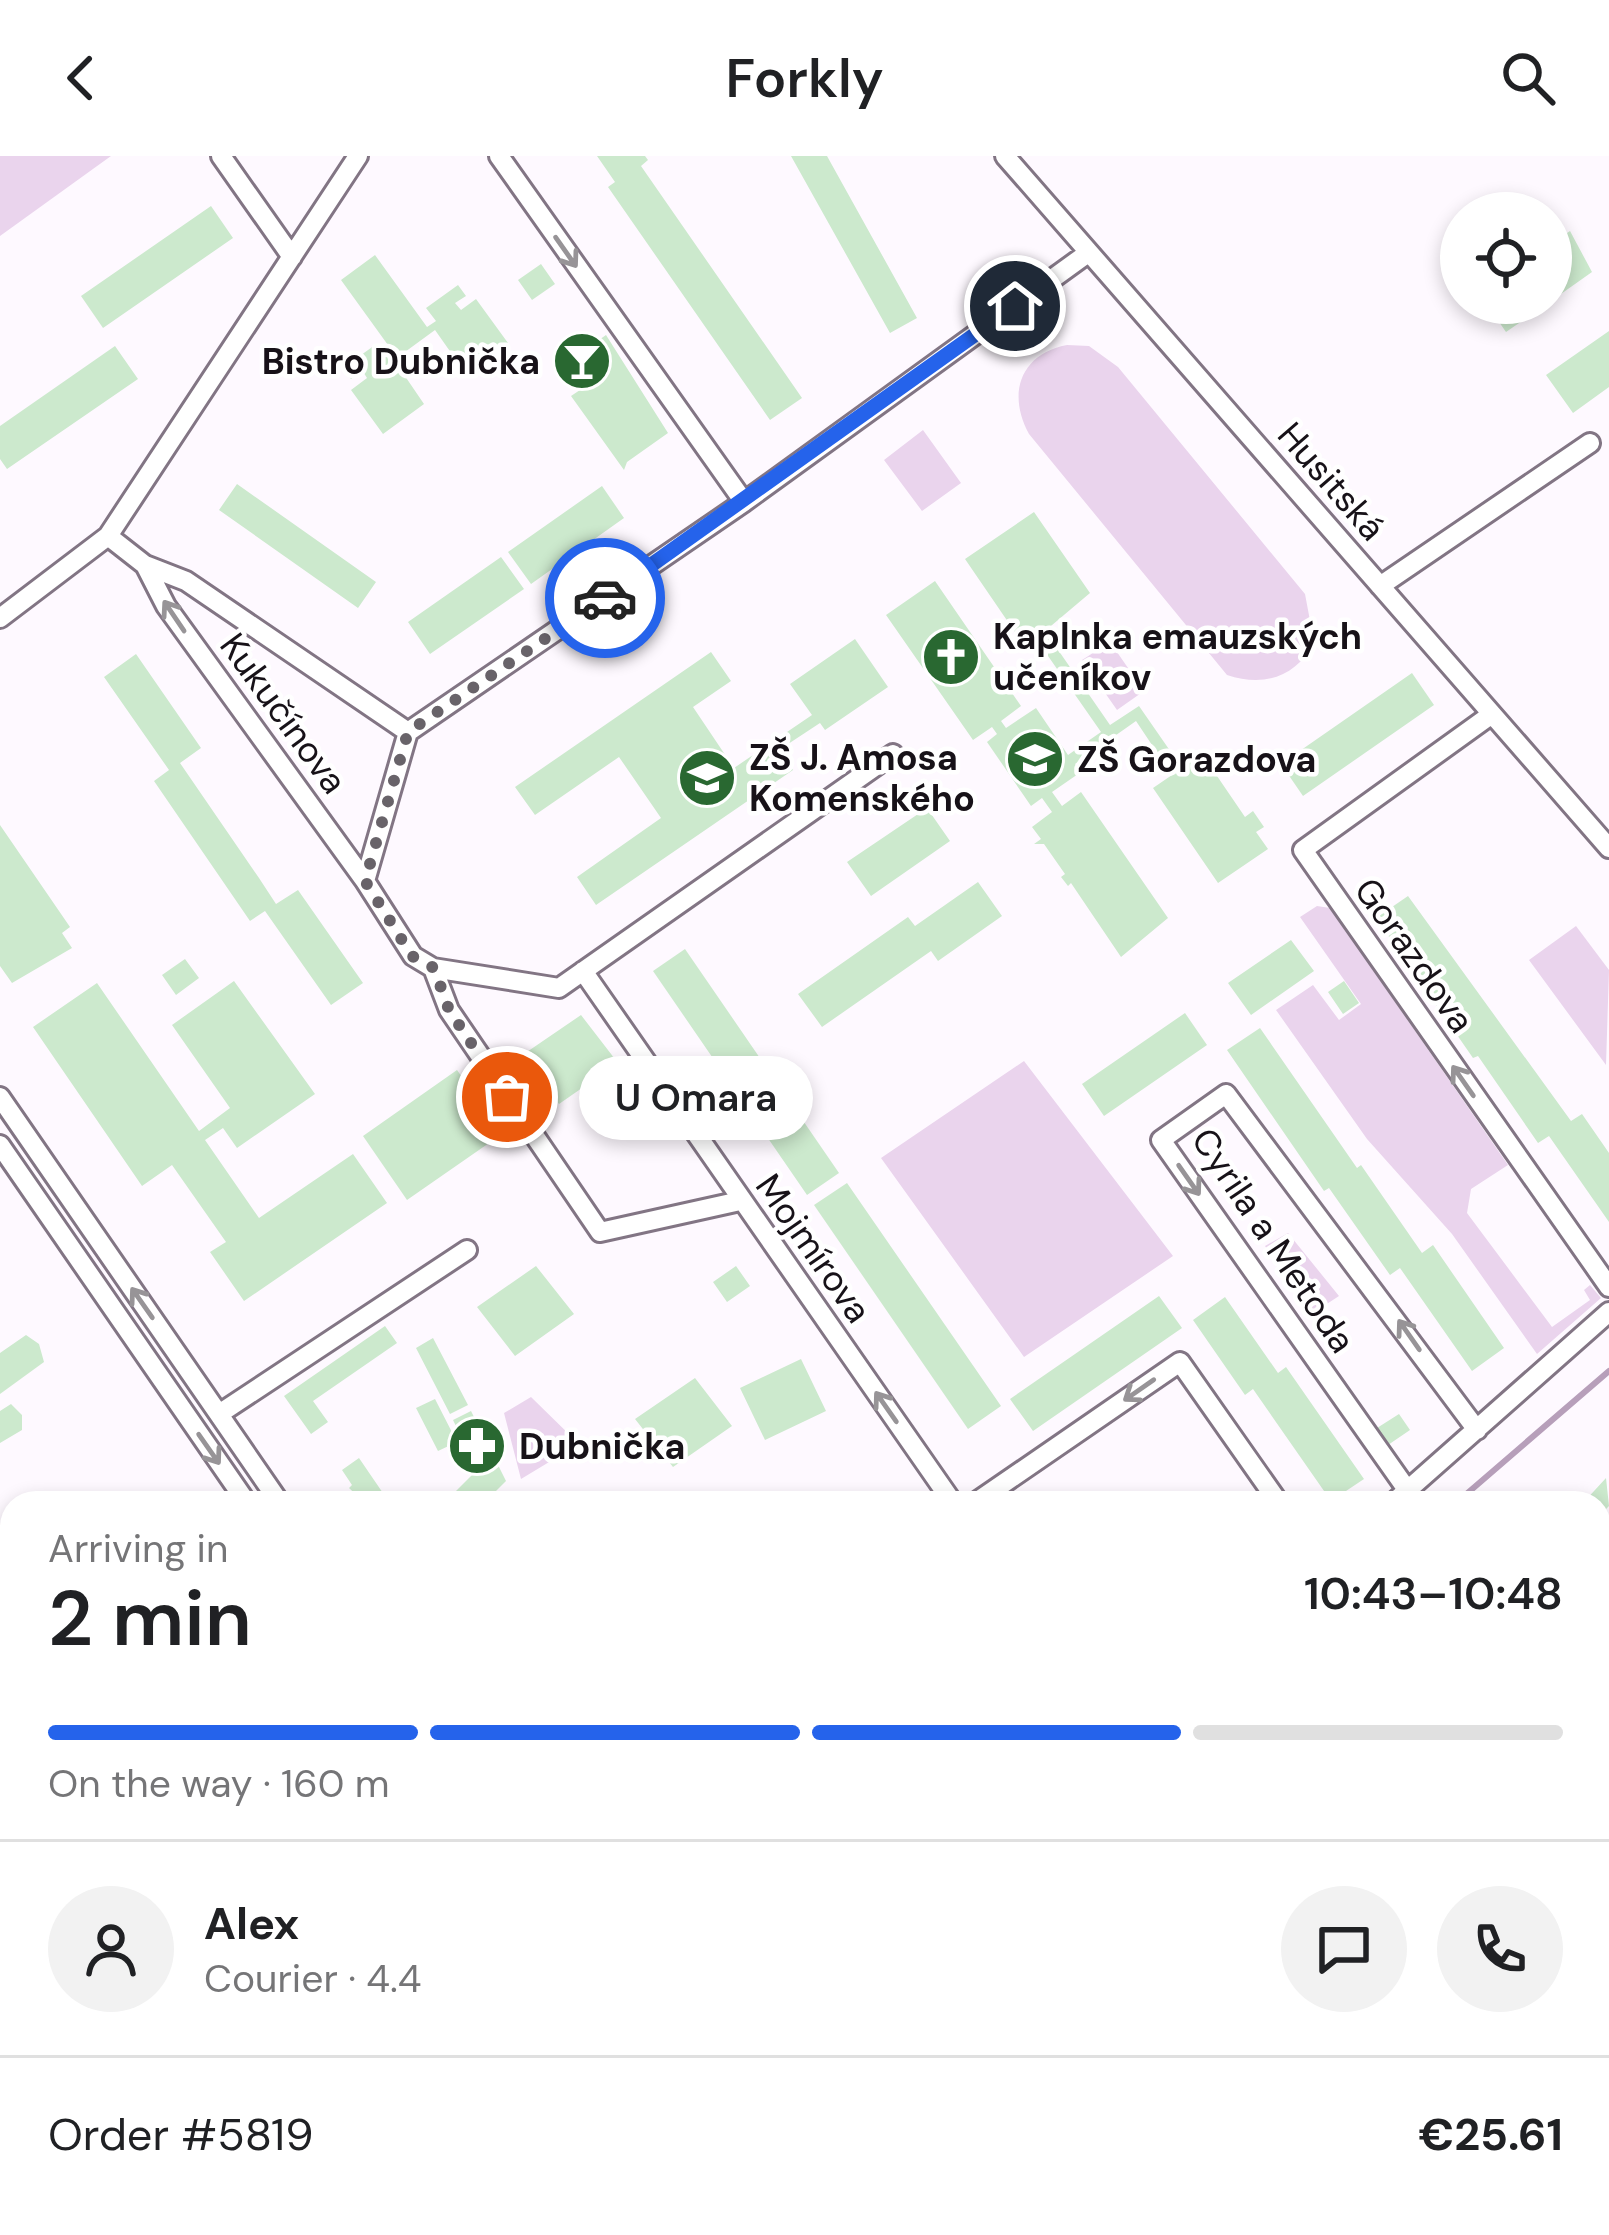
<!DOCTYPE html>
<html lang="en">
<head>
<meta charset="utf-8">
<style>
	:root { --surface:#fff; --page:#f2f2f2; --text:#202124; --muted:#757577; --line:#e0e0e0; --accent:#2563eb }
	body { margin:0; font-family:"DM Sans",sans-serif; background:var(--page); color:var(--text); height:100vh; display:flex; flex-direction:column; font-size:45px; white-space:nowrap }
	* { box-sizing:border-box; margin:0 }
	p { font-size:39px; color:var(--muted) }
	.icon { flex:none; width:66px; height:66px; fill:none; stroke:currentColor; stroke-width:2; stroke-linecap:round; stroke-linejoin:round }
	.map { position:relative; flex:1; overflow:hidden }
	.drawer { position:absolute; left:0px; top:1335px; width:1611px; height:744px; display:flex; flex-direction:column; background:var(--surface); border-radius:36px 36px 0 0; box-shadow:0 6px 18px #0003 }
	.drawer>* { flex:none }
	.fabs { position:absolute; left:1440px; top:36px; display:grid; gap:24px }
	.fabs a { display:grid; place-items:center; width:132px; height:132px; border-radius:50%; background:var(--surface); box-shadow:0 6px 18px #0003; font-size:60px }
	.pin { position:absolute; display:grid; place-items:center; width:102px; height:102px; color:#fff; margin:-51px; border:6px solid #fff; border-radius:50%; box-shadow:0 3px 12px #0007 }
	.courier { position:absolute; display:grid; place-items:center; width:120px; height:120px; margin:-60px; border:9px solid #2563eb; border-radius:50%; background:#fff; color:#222; box-shadow:0 3px 15px #0007 }
	.bubble { position:absolute; height:84px; border-radius:42px; background:var(--surface); box-shadow:0 6px 18px #0003; font-size:39px; font-weight:600; line-height:84px; text-align:center }
	.summary em { font-style:normal; font-weight:600 }
	.summary div { display:flex; flex-direction:column-reverse }
	.summary { display:flex; align-items:center; justify-content:space-between; height:204px; padding:0 48px }
	h1 { font-size:78px; font-weight:600; line-height:90px }
	.bar { display:grid; grid-template-columns:repeat(4,1fr); gap:18px 12px; align-content:center; height:144px; padding:0 48px }
	.bar i { height:15px; border-radius:9px; background:var(--line) }
	.bar .current { background:var(--accent) }
	.bar p { grid-column:span 4 }
	.line { display:flex; align-items:center; gap:30px; padding:0 48px; border-top:3px solid var(--line) }
	.line div { flex:1 }
	.round { display:grid; place-items:center; flex:none; width:126px; height:126px; border-radius:63px; background:var(--page) }
	header { display:flex; justify-content:space-between; align-items:center; height:156px; padding:0 48px; background:var(--surface); font-size:54px; font-weight:600 }
	.map>svg:first-child { display:block }
	.green { fill:#ead4ed }
	.lines { fill:none; stroke-linecap:round; stroke-linejoin:round }
	.stream { stroke:#b79fba; stroke-width:6 }
	.river { stroke:#b79fba; stroke-width:36 }
	.building { fill:#cce9cd }
	.minor-casing { stroke:#827584; stroke-width:24 }
	.minor { stroke:#fff; stroke-width:18 }
	.oneway { stroke:#979497 }
	.done { stroke:#686369; stroke-width:12; stroke-dasharray:0 21.6 }
	.route { stroke:#2563eb; stroke-width:15 }
	.labels { text-anchor:middle; stroke-width:9; stroke-linejoin:round; paint-order:stroke }
	.poi-label { font-size:36px; font-weight:bold; fill:#171218; stroke:#fff; text-anchor:start }
	.street-label { font-size:36px; fill:#171218; stroke:#fff }
</style>
</head>
<body>
<header><svg class="icon" aria-label="back" viewBox="0 0 24 24"><path d="M15 5l-7 7 7 7"/></svg>Forkly<svg class="icon" aria-label="search" viewBox="0 0 24 24"><circle cx="10" cy="10" r="6"/><path d="M15 15l6 6"/></svg></header>
<div class="map">
<svg width="1609" height="2079" viewBox="0 0 1609 2079">
	<rect width="100%" height="100%" fill="#fef9ff"/>
	<path class="green" d="M0 0H111L0 80Z
		M1067 189 1089 190 1118 211 1305 438 1314 486C1296 522 1263 531 1227 519L1029 278C1007 238 1020 198 1067 189Z
		M923 274 961 327 922 355 884 304Z
		M1110 486 1144 535 1117 554 1082 504Z
		M1317 750 1330 752 1508 1009 1471 1033 1467 1057 1552 1171 1590 1144 1584 1134 1590 1129 1601 1142 1537 1198 1452 1078 1367 983 1276 854 1313 829 1339 864 1361 848 1300 761Z
		M1576 770 1609 814 1606 909 1529 804Z
		M1024 905 1173 1100 1024 1201 881 1002Z
		M1288 1077 1339 1140 1313 1157 1265 1090Z
		M531 1241 579 1288 521 1323 504 1257Z"/>
	<g class="lines">
		<path class="stream" d="M1456 1347 1609 1215"/>
		<path class="river" d="M0 1624 12 1643
			M206 2067 208 2079"/>
	</g>
	<path class="building" d="M597 0H645L648 4 641 10 802 242 770 264 608 31 615 26Z
		M791 0H827L917 162 890 177Z
		M211 50 233 82 103 172 81 140Z
		M1570 75 1592 116 1551 145V88Z
		M375 99 427 171 436 165 426 152 458 129 466 140 455 147 461 154 476 143 508 187 466 218 435 174 394 204 424 248 383 278 351 234 367 222 362 214 351 223 343 212 375 189 384 202 393 196 341 124Z
		M541 108 555 128 532 144 518 124Z
		M1486 147H1548L1506 176Z
		M1609 175V231L1573 257 1546 219Z
		M606 179 668 277 627 306 624 314 571 240 583 232 566 207Z
		M115 190 138 223 7 313 0 303V270Z
		M237 328 376 426 358 452 219 354Z
		M602 330 624 362 531 428 508 396Z
		M1034 356 1090 437 1045 475 1110 569 1139 550 1182 612 1202 598 1245 661 1253 655 1264 671 1256 676 1268 693 1218 727 1153 632 1172 619 1136 565 1075 608 1081 616 1052 636 1062 650 1081 636 1168 762 1121 801 1071 727 1068 730 1061 721 1065 718 1044 688H1034L1041 683 1032 671 1052 656 1042 642 1031 650 987 586 997 578 992 571 973 584 886 459 935 425 1021 550 1001 565 1006 572 1036 552 1068 599 1101 576 1032 477 1021 485 965 403Z
		M501 401 524 433 430 498 408 466Z
		M855 483 888 531 825 574 820 567 779 594 793 614 596 749 577 721 661 662 619 601 535 659 515 631 711 496 731 525 693 551 734 612 812 559 790 528Z
		M136 498 201 592 180 607 259 722 276 748 298 734 363 827 331 849 265 755 250 765 154 625 169 614 104 521Z
		M1412 517 1434 549 1303 640 1281 608Z
		M927 652 950 685 871 740 847 706Z
		M0 669 70 771 62 777 72 792 12 827 0 810Z
		M978 726 1002 760 938 805 931 795 822 871 798 838 908 761 915 770Z
		M1408 740 1571 965 1582 958 1609 997V1066L1549 980 1538 987 1478 900 1473 902 1376 762Z
		M1291 784 1314 815 1251 859 1228 827Z
		M685 793 839 1017 807 1039 653 815Z
		M185 803 199 822 176 839 162 819Z
		M234 825 315 938 237 992 223 972 205 984 259 1062 353 998 387 1047 244 1145 210 1096 226 1086 172 1009 142 1030 33 871 97 827 199 975 230 952 172 869Z
		M1344 825 1359 847 1343 858 1328 836Z
		M1185 857 1207 889 1104 960 1082 928Z
		M581 859 618 907 559 948 521 900Z
		M1260 872 1357 1012 1361 1009 1422 1097 1433 1089 1504 1192 1472 1215 1400 1112 1390 1119 1329 1032 1324 1035 1227 894Z
		M457 914 502 978 407 1044 363 980Z
		M847 1027 1001 1250 968 1273 814 1049Z
		M536 1110 574 1158 515 1200 477 1151Z
		M736 1110 750 1130 727 1146 713 1126Z
		M1159 1140 1182 1172 1033 1275 1010 1243Z
		M1225 1141 1278 1217 1286 1211 1364 1323 1331 1345 1253 1233 1245 1239 1193 1164Z
		M385 1170 397 1187 313 1245 328 1266 311 1278 284 1240Z
		M26 1179 39 1188 44 1206 0 1238V1197Z
		M433 1182 468 1249 450 1258 416 1192Z
		M801 1203 826 1255 765 1284 740 1232Z
		M695 1222 732 1270 673 1311 635 1263Z
		M435 1243 457 1286 438 1295 416 1252Z
		M11 1248 22 1259V1274L0 1287V1255Z
		M471 1255 506 1325 488 1343 492 1347H444L472 1319 468 1310 474 1307 453 1264Z
		M1399 1258 1410 1274 1388 1289 1377 1272Z
		M359 1302 387 1343 380 1347H365L349 1332 352 1329 342 1314Z
		M1606 1322 1609 1350 1599 1360V1347H1583Z
		M1609 1598V1656L1599 1667V1609Z
		M12 1731V1830L0 1834V1734Z
		M1609 1809V1856L1605 1860 1599 1854V1820Z
		M1 1885 12 1922V1957L0 1960Z
		M1599 1938 1609 1948V1992L1599 1983Z
		M12 1960V2049L7 2051 0 2028V1963Z
		M28 2067H59L63 2079H15L13 2071Z
		M85 2067H159L163 2079H88Z
		M471 2067H507L510 2079H474Z
		M529 2067H563L566 2075 532 2079Z
		M801 2067H842L844 2073 793 2079 790 2070Z
		M1141 2067 1144 2077 1195 2067 1198 2079H1123L1120 2068Z"/>
	<g class="lines">
		<g class="minor-casing">
			<path id="minor" d="M221 0 292 101
				M499 0 744 346
				M1005 0 1609 692
				M108 380 145 409 166 450 365 725 413 800 433 812 449 854 600 1076 740 1045
				M145 409 186 425 408 576
				M1380 430 1590 287
				M0 462 108 380 358 0
				M1492 558 1303 694 1609 1131
				M408 576 744 346 1088 97
				M365 725 408 576
				M433 812 559 832 893 598
				M583 815 953 1347
				M0 941 280 1347
				M0 989 247 1347
				M219 1258 467 1094
				M1408 1335 1161 984 1226 938 1477 1274
				M975 1347 1180 1206 1279 1347
				M1393 1347 1609 1156
				M1599 1732 1609 1721
				M1599 1895 1609 1904
				M742 2067 749 2079
				M1250 2067 1258 2079
				M657 2079 699 2067
				M1360 2079 1363 2067"/>
		</g>
		<use href="#minor" class="minor"/>
	</g>
	<defs><path id="oneway-shaft" d="M-6 0H5M1.5-3L5.5 0L1.5 3" fill="none" stroke-width="1.6" stroke-linecap="round" stroke-linejoin="round" transform="scale(3)"/></defs>
	<g class="oneway">
		<use href="#oneway-shaft" transform="translate(566 96) rotate(55)"/>
		<use href="#oneway-shaft" transform="translate(174 460) rotate(-124)"/>
		<use href="#oneway-shaft" transform="translate(1463 925) rotate(-125)"/>
		<use href="#oneway-shaft" transform="translate(1189 1024) rotate(55)"/>
		<use href="#oneway-shaft" transform="translate(142 1147) rotate(-125)"/>
		<use href="#oneway-shaft" transform="translate(1409 1179) rotate(-125)"/>
		<use href="#oneway-shaft" transform="translate(1139 1234) rotate(145)"/>
		<use href="#oneway-shaft" transform="translate(886 1251) rotate(-125)"/>
		<use href="#oneway-shaft" transform="translate(209 1293) rotate(55)"/>
	</g>
	<g class="lines">
		<path class="done" d="M507 941 449 854 434 812 412 800 365 725 408 576 605 442"/>
		<path class="route" d="M605 442 1015 150"/>
	</g>
	<defs>
		<g id="bar-disc" transform="scale(3)"><circle r="9.5" fill="#296831" stroke="#fff"/><path d="M-6-5H6L.8 .8V4.5H3.5V6h-7V4.5H-.8V.8Z" fill="#fff"/></g>
		<g id="church-disc" transform="scale(3)"><circle r="9.5" fill="#296831" stroke="#fff"/><path d="M-1.2-6h2.4v3.5h3.3v2.4h-3.3V6h-2.4V-.1h-3.3v-2.4h3.3Z" fill="#fff"/></g>
		<g id="school-disc" transform="scale(3)"><circle r="9.5" fill="#296831" stroke="#fff"/><path d="M0-5L7-2L0 1L-7-2ZM-4 1L0 2.5L4 1V4Q0 6-4 4Z" fill="#fff"/></g>
		<g id="pharmacy-disc" transform="scale(3)"><circle r="9.5" fill="#296831" stroke="#fff"/><path d="M-2-6h4v4h4v4h-4v4h-4v-4h-4v-4h4Z" fill="#fff"/></g>
	</defs>
	<g fill-rule="evenodd">
		<use href="#bar-disc" x="582" y="205"/>
		<use href="#church-disc" x="951" y="501"/>
		<use href="#school-disc" x="1035" y="603"/>
		<use href="#school-disc" x="707" y="622"/>
		<use href="#pharmacy-disc" x="477" y="1290"/>
	</g>
	<g class="labels">
		<g class="poi-label">
			<text x="540" y="218" text-anchor="end">Bistro Dubnička</text>
			<text x="993" y="493">Kaplnka emauzských<tspan x="993" dy="41">učeníkov</tspan></text>
			<text x="749" y="614">ZŠ J. Amosa<tspan x="749" dy="41">Komenského</tspan></text>
			<text x="1077" y="616">ZŠ Gorazdova</text>
			<text x="519" y="1303">Dubnička</text>
		</g>
		<g class="street-label">
			<text transform="translate(1332 325) rotate(49)" y="13">Husitská</text>
			<text transform="translate(284 557) rotate(54)" y="13">Kukučínova</text>
			<text transform="translate(1415 799) rotate(55)" y="13">Gorazdova</text>
			<text transform="translate(1274 1084) rotate(56)" y="13">Cyrila a Metoda</text>
			<text transform="translate(814 1092) rotate(55)" y="13">Mojmírova</text>
		</g>
	</g>
</svg>
<div class="fabs">
<a><svg class="icon" aria-label="locate" viewBox="0 0 24 24"><circle cx="12" cy="12" r="6"/><path d="M12 2v4M12 18v4M2 12h4M18 12h4"/></svg></a>
</div>
<div class="pin" style="left:507px;top:941px;background:#ea580c"><svg class="icon" aria-label="bag" viewBox="0 0 24 24"><path d="M5 8h14l-1 12H6zM9 8a3 3 0 0 1 6 0"/></svg></div>
<div class="pin" style="left:1015px;top:150px;background:#1f2937"><svg class="icon" aria-label="home" viewBox="0 0 24 24"><path d="M3 11l9-7 9 7M6 9v11h12V9"/></svg></div>
<div class="courier" style="left:605px;top:442px"><svg class="icon" aria-label="car" viewBox="0 0 24 24"><path d="M5 17H2v-5l4-1 3-4h7l3 4 3 1v5h-3M9 17h6M6 11h13"/><circle cx="7" cy="17" r="2"/><circle cx="17" cy="17" r="2"/></svg></div>
<div class="bubble" style="left:579px;top:900px;width:234px">U Omara</div>
<section class="drawer">
<div class="summary"><div><h1>2 min</h1><p>Arriving in</p></div><em>10:43–10:48</em></div>
<div class="bar"><i class="current"></i><i class="current"></i><i class="current"></i><i></i><p>On the way · 160 m</p></div>
<div class="line" style="height:216px"><a class="round"><svg class="icon" aria-label="person" viewBox="0 0 24 24"><circle cx="12" cy="8" r="4"/><path d="M4 21q1-7 8-7t8 7"/></svg></a><div><b>Alex</b><p>Courier · 4.4</p></div><a class="round"><svg class="icon" aria-label="chat" viewBox="0 0 24 24"><path d="M4 5h16v11H9l-5 4z"/></svg></a><a class="round"><svg class="icon" aria-label="phone" viewBox="0 0 24 24"><path d="M5 4h4l2 5-3 2q2 4 5 5l2-3 5 2v4C11 20 4 13 5 4z"/></svg></a></div>
<div class="line" style="height:156px"><div>Order #5819</div><b>€25.61</b></div>
</section>
</div>
</body>
</html>
